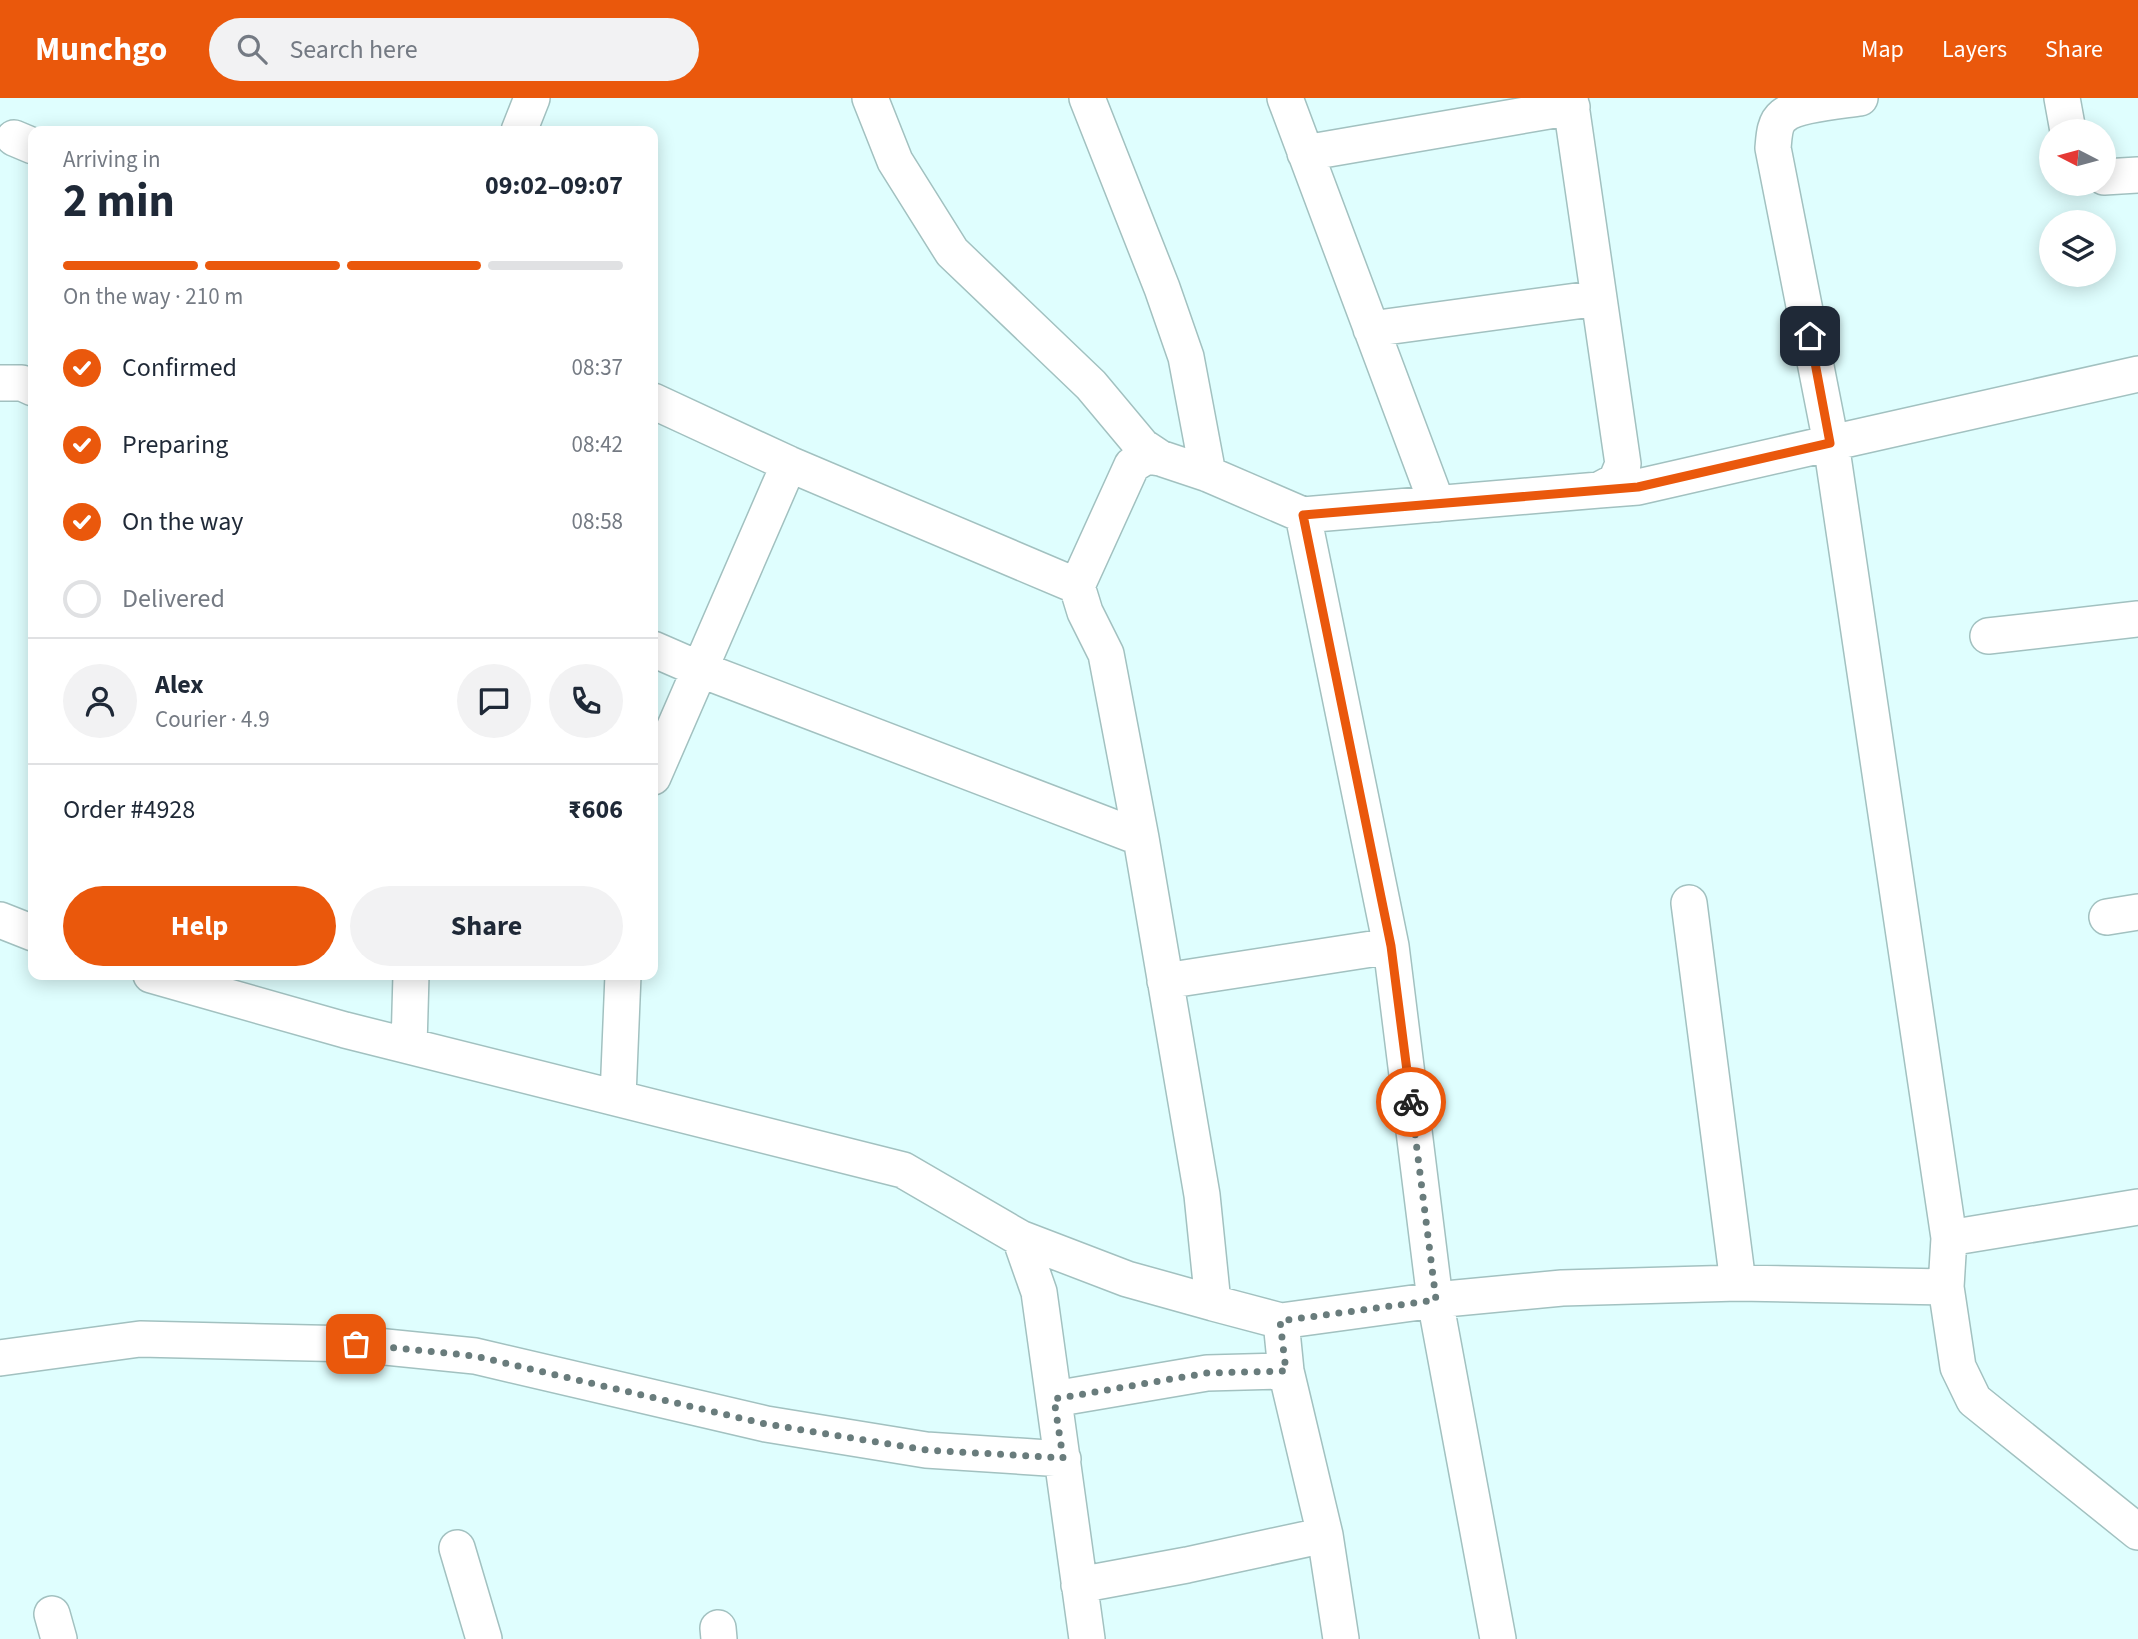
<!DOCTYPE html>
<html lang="en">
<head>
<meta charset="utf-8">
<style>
	:root { --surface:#fff; --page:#f2f2f3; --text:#1f2937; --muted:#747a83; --line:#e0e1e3; --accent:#ea580c }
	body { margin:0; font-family:"Source Sans 3",sans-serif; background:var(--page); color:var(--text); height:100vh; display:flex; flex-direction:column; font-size:26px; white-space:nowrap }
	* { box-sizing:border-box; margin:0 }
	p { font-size:23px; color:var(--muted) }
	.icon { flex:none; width:38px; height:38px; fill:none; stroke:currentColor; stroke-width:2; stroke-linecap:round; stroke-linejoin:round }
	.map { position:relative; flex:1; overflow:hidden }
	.sheet { position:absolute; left:28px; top:28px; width:630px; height:854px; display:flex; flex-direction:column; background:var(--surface); border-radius:14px; box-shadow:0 4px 18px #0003 }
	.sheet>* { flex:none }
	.needle { width:46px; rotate:276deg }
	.tools { position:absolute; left:2039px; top:21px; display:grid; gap:14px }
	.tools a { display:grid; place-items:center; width:77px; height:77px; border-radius:50%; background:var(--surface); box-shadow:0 4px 18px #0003; font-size:35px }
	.pin { position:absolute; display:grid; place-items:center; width:60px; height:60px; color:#fff; margin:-30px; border-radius:14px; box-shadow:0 4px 10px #0006 }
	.courier { position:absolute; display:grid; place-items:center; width:70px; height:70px; margin:-35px; border:5px solid #ea580c; border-radius:50%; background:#fff; color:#222; box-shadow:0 2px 9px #0007 }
	.summary em { font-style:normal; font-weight:700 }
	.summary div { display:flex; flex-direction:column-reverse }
	.summary { display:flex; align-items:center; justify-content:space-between; height:119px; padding:0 35px }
	h1 { font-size:46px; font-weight:700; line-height:52px }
	.bar { display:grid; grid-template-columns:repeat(4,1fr); gap:10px 7px; align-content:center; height:84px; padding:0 35px }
	.bar i { height:9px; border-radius:5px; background:var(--line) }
	.bar .on { background:var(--accent) }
	.bar p { grid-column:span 4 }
	.line { display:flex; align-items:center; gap:18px; padding:0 35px; border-top:2px solid var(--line) }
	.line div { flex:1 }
	.round { display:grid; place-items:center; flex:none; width:74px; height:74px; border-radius:37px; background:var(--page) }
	ol { padding:0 35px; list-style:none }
	li { display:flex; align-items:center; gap:21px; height:77px }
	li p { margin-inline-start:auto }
	li .icon { padding:7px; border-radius:50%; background:var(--accent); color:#fff; stroke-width:4 }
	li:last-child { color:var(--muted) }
	li i { width:38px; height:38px; border:4px solid var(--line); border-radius:50% }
	.primary-button { display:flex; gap:14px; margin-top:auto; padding:14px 35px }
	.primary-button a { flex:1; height:80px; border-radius:42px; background:var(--accent); color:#fff; font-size:28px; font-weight:700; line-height:80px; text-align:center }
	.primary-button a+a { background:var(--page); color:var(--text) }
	header { display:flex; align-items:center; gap:42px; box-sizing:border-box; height:98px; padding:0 35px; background:var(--accent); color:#fff }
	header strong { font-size:33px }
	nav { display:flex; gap:38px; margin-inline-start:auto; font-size:24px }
	.search { width:490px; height:63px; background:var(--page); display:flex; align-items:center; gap:18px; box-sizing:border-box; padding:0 24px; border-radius:38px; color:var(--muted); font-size:26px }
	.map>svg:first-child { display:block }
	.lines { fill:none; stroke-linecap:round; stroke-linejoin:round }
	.street-casing { stroke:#a2c1c0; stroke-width:38 }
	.street { stroke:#fff; stroke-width:35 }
	.done { stroke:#697c7c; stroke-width:7; stroke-dasharray:0 12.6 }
	.route { stroke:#ea580c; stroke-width:9 }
</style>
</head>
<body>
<header>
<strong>Munchgo</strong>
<div class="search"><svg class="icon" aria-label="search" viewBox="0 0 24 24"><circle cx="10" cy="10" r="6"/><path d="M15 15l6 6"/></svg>Search here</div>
<nav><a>Map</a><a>Layers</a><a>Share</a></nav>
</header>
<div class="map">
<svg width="2138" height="1541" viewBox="0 0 2138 1541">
	<rect width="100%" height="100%" fill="#dffefe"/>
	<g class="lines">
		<g class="street-casing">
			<path id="street" d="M870 0 895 63 952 154 1091 287 1142 348 1160 360
				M1087 0 1162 190 1186 259 1208 376
				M1285 0 1437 406
				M2062 0 2068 33
				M519 33 532 0
				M14 40 33 48
				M1305 55 1572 9
				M2104 79 2138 77
				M1371 231 1599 200
				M0 285H22L33 290
				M653 303 789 366 1077 488 1085 514 1106 556 1141 740 1202 1097 1213 1205 1281 1223 1435 1202 1562 1190 1738 1185 1946 1189 1958 1269 1974 1302 2138 1434
				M1599 392 1638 389 1831 345 1773 50C1774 40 1774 25 1783 18 1797 6 1840 3 1860 0
				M1303 417 1391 848 1435 1202 1498 1541
				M1077 488 1132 367 1147 358 1160 360 1208 376 1303 417 1599 392 1616 383 1623 366 1570 0
				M1988 538 2138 521
				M653 551 699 571 1141 740
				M653 679 789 366
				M1689 805 1738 1185
				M2107 819 2138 814
				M0 822 33 835
				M151 877 345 932 903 1072 1020 1140 1127 1181 1213 1205
				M1165 883 1391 848
				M409 948 411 877
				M618 999 623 877
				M1020 1140 1039 1194 1087 1541
				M1949 1140 2138 1109
				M1946 1189 1949 1140 1831 345 2138 276
				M1281 1223 1286 1273 1325 1437 1341 1541
				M0 1260 140 1241 356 1246 475 1258 766 1326 926 1352 1063 1361
				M1054 1301 1207 1275 1286 1273
				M457 1450 484 1541
				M1079 1487 1187 1467 1325 1437
				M52 1516 59 1541
				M718 1530 719 1541"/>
		</g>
		<use href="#street" class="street"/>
	</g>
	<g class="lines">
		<path class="done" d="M356 1246 475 1258 766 1326 926 1352 1063 1360 1054 1301 1207 1275 1286 1273 1280 1223 1436 1202 1411 1004"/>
		<path class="route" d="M1411 1004 1391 848 1303 417 1638 389 1830 345 1810 238"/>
	</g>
</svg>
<div class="tools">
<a><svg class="needle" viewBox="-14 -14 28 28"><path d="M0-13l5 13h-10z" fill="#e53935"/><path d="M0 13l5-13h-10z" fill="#747a83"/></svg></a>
<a><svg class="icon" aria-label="layers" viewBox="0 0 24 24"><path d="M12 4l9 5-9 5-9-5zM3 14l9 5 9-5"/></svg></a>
</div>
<div class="pin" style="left:356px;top:1246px;background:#ea580c"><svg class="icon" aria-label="bag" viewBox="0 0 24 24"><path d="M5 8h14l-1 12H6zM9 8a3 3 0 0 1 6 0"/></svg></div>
<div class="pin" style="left:1810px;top:238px;background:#1f2937"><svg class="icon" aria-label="home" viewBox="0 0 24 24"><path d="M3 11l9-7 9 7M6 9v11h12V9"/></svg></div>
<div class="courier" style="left:1411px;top:1004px"><svg class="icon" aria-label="bike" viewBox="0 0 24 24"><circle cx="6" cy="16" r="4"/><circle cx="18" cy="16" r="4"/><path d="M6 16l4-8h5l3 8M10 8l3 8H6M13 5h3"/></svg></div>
<section class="sheet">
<div class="summary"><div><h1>2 min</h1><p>Arriving in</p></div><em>09:02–09:07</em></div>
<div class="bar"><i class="on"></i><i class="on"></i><i class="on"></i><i></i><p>On the way · 210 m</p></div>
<ol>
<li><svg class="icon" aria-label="check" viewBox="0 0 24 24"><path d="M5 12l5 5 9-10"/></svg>Confirmed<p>08:37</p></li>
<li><svg class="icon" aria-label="check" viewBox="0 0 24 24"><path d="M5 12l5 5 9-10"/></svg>Preparing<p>08:42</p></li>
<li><svg class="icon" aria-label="check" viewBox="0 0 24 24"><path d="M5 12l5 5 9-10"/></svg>On the way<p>08:58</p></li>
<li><i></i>Delivered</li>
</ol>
<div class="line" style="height:126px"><a class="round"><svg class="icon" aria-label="person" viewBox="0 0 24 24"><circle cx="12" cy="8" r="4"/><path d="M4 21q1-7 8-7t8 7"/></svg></a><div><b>Alex</b><p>Courier · 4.9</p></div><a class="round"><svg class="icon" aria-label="chat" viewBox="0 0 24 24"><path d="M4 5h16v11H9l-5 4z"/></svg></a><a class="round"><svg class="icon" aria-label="phone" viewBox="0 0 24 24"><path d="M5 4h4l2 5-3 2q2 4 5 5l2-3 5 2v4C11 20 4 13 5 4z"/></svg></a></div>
<div class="line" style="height:91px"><div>Order #4928</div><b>₹606</b></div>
<div class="primary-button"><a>Help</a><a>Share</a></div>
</section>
</div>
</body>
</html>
